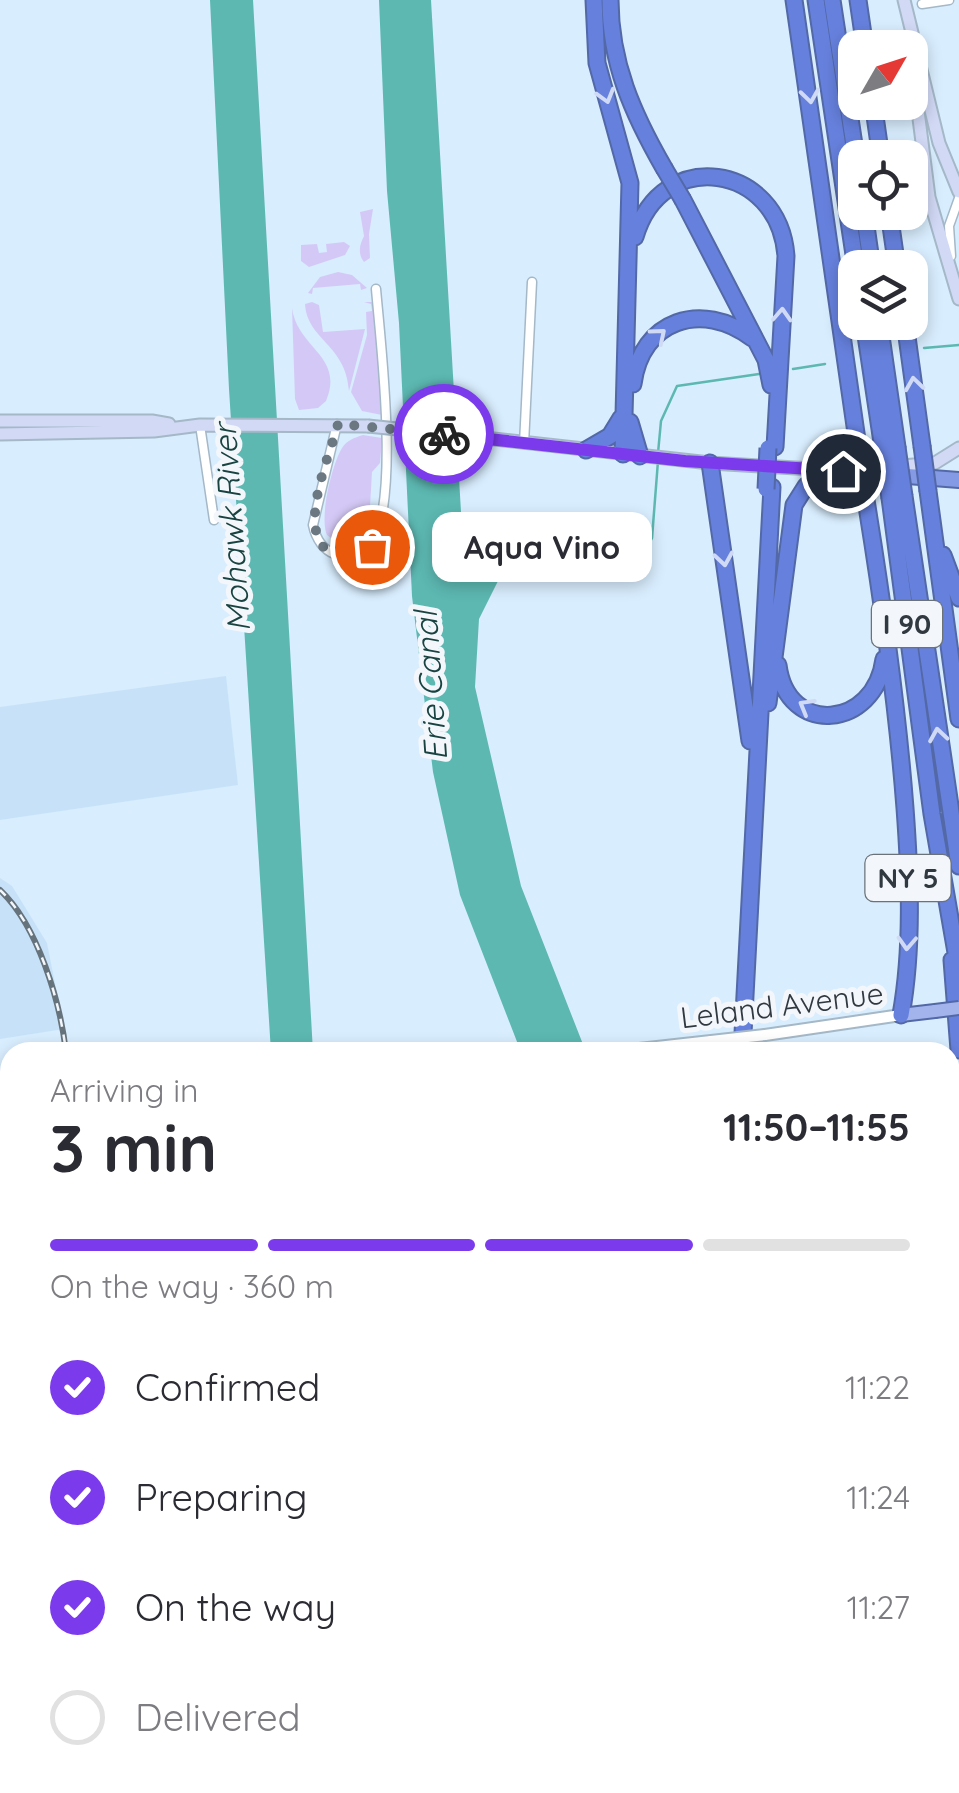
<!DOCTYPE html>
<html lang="en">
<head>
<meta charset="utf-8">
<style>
	:root { --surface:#fff; --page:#f2f2f3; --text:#2b2b33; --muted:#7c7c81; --line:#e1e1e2; --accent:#7c3aed }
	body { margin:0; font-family:Quicksand,sans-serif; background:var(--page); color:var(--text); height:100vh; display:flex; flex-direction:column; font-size:38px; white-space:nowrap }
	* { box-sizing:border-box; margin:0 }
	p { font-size:32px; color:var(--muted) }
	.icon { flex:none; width:55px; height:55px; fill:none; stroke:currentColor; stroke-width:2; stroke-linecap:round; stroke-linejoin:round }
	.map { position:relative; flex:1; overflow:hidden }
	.drawer { position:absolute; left:0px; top:1042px; width:960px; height:752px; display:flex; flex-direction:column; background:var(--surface); border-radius:30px 30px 0 0; box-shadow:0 5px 15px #0003 }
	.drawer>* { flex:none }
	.needle { width:65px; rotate:51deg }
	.tools { position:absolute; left:838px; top:30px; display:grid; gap:20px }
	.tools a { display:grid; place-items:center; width:90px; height:90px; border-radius:20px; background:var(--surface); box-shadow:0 5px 15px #0003; font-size:50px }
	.pin { position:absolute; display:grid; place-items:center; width:85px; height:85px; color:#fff; margin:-42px; border:5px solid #fff; border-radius:50%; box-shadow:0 2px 10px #0007 }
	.courier { position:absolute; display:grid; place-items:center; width:100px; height:100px; margin:-50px; border:8px solid #7c3aed; border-radius:50%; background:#fff; color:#222; box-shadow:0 2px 12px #0007 }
	.bubble { position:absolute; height:70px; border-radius:20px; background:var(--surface); box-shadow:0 5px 15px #0003; font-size:32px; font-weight:700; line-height:70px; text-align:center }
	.overview em { font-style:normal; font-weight:700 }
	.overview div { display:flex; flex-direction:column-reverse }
	.overview { display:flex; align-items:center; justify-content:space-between; height:170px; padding:0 50px }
	h1 { font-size:65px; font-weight:700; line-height:75px }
	.bar { display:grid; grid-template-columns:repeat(4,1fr); gap:15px 10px; align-content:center; height:120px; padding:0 50px }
	.bar i { height:12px; border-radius:8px; background:var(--line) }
	.bar .current { background:var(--accent) }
	.bar p { grid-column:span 4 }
	ol { padding:0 50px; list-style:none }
	li { display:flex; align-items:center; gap:30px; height:110px }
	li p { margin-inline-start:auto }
	li .icon { padding:10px; border-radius:50%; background:var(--accent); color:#fff; stroke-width:4 }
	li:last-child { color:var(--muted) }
	li i { width:55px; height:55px; border:5px solid var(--line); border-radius:50% }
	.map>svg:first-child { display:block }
	.built { fill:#c7e2f8 }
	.green { fill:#d4c9f6 }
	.water { fill:#5db8b2 }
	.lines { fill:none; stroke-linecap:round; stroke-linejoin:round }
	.stream { stroke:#5db8b2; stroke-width:2.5 }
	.river { stroke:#5db8b2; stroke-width:14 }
	.minor-casing { stroke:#a4b8c8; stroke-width:11 }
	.tertiary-casing { stroke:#a4b8c8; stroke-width:14 }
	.secondary-casing { stroke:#a4b8c8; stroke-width:15 }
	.primary-casing { stroke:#5368a6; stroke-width:16 }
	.trunk-casing { stroke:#5368a6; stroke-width:18 }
	.motorway-casing { stroke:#5368a6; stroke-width:19 }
	.minor { stroke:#fff; stroke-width:8 }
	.tertiary { stroke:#fff; stroke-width:10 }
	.secondary { stroke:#d1d9f5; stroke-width:11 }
	.primary { stroke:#a3b3eb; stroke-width:12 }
	.trunk { stroke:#849ae4; stroke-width:14 }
	.motorway { stroke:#6681dd; stroke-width:15 }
	.rail-casing { stroke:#66737d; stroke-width:6 }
	.rail { stroke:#f3f7fb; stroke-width:2.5; stroke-dasharray:8; stroke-linecap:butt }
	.tertiary-bridge-casing { stroke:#a4b8c8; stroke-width:14; stroke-linecap:butt }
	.secondary-bridge-casing { stroke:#a4b8c8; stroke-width:15; stroke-linecap:butt }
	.primary-bridge-casing { stroke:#5368a6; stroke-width:16; stroke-linecap:butt }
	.motorway-bridge-casing { stroke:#5368a6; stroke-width:19; stroke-linecap:butt }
	.tertiary-bridge { stroke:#fff; stroke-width:10 }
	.secondary-bridge { stroke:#d1d9f5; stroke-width:11 }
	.primary-bridge { stroke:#a3b3eb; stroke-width:12 }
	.motorway-bridge { stroke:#6681dd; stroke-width:15 }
	.oneway { stroke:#d0daf4 }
	.done { stroke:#6b7882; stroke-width:10; stroke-dasharray:0 18 }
	.route { stroke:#7c3aed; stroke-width:12 }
	.labels { text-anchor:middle; stroke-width:10; stroke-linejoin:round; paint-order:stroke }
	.shield { fill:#f3f7fb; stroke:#6b7278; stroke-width:2.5 }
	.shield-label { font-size:28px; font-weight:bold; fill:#313940 }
	.street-label { font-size:30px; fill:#313940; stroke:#f3f7fb }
	.water-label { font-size:32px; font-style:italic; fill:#194341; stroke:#f3f7fb }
</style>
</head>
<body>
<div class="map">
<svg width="959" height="1793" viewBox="0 0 959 1793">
	<rect width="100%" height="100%" fill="#d8edfe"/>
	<path class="built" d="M226 676 238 785 0 820V707Z
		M0 878 12 886 47 943 64 1029 0 1039Z"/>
	<path class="green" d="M373 209 369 234 370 258 364 262C357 253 360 244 364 236L360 212Z
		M344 242 350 246 345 255 309 267 301 261V245L317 244 319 253 327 252 326 244Z
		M338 272 352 275 367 288 361 290 360 284 313 288 312 294 308 293 320 277Z
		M312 302 319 305 323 332 365 329 349 391C346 344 307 340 305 304Z
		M364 302H372L375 316 382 415 362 411 351 392 367 335 366 312 372 311 371 304Z
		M292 308C297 348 345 356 326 401L318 408 299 410 295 399Z
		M363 435 382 438 380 463 372 472 369 524 359 541 342 546 327 535C319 518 332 464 342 448 347 440 354 438 363 435Z
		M950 1355 959 1361V1699L950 1680Z"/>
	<path class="water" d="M210 0H253L313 1052H271L229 389Z
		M379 0H431L462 529 477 553 497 554 504 569 479 619 475 687 521 886 586 1052H521L460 895 433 772 412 596 399 323 387 191Z
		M950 1763 959 1780V1793H896L892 1785H950Z"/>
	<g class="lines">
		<path class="stream" d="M924 348 959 345
			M793 369 825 364
			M658 453 661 421 677 386 759 374
			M501 561 598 553 639 554 646 550 652 538 658 461"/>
		<path class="river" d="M95 1793 96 1785"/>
		<g class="minor-casing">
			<path id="minor" d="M922 4 949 0
				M951 256 949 226 959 198
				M337 424 313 525C319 555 347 566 371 547 400 500 381 347 376 289
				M200 425 214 520
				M524 444 532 282
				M885 1785 890 1793"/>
		</g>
		<g class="tertiary-casing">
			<path id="tertiary" d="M765 1035 901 1015
				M612 1052 711 1041
				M0 1131 10 1130"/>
		</g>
		<g class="secondary-casing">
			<path id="secondary" d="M904 0 939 143 959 192
				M910 48 929 197 959 299
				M0 421H152L169 424
				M0 434 154 431 200 425 368 426
				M476 437 710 463 846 471
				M892 467 935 463 959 448"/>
		</g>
		<g class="primary-casing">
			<path id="primary" d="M901 1015 935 1011"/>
		</g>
		<g class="trunk-casing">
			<path id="trunk" d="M856 472 959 480"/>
		</g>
		<g class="motorway-casing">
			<path id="motorway" d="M594 0 597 63 630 183 623 454
				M610 0C610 63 633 114 664 168
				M794 0 858 447
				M816 0 856 268
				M832 0 856 158
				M858 0 865 48
				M873 102 881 158
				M683 200 766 360 771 385
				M864 212 872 268
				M889 212 897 268
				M635 237C661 146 779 163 786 256L775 447
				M864 322 883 449
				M879 322 897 447
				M905 322 922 446
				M633 384C641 320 702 300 752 338
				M630 422 640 456
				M586 450 610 436 621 418
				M710 463 750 741
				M928 491 959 719
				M865 494C882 598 897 703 905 808 910 876 913 948 901 1015
				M904 496 959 866
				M890 498 932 814 959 970
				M943 555 959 598
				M778 665C787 737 875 729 884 659
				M768 703 794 505 806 486 856 472
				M952 960 959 1050
				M742 1052 772 487
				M950 1141 959 1086
				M950 1204 959 1201
				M950 1332 959 1338"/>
		</g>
		<use href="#minor" class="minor"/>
		<use href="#tertiary" class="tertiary"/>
		<use href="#secondary" class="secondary"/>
		<use href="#primary" class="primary"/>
		<use href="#trunk" class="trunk"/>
		<use href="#motorway" class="motorway"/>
		<g class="rail-casing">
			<path id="rail" d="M0 890C38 926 60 1001 66 1052
				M0 1214 10 1204"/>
		</g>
		<use href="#rail" class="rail"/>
		<g class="tertiary-bridge-casing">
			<path id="tertiary-bridge" d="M711 1041 765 1035"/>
		</g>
		<g class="secondary-bridge-casing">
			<path id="secondary-bridge" d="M368 426 476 437"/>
		</g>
		<g class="primary-bridge-casing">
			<path id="primary-bridge" d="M935 1011 959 1008"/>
		</g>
		<g class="motorway-bridge-casing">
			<path id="motorway-bridge" d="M664 168 683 200
				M922 446 928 491
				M858 447 865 494
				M897 447 904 496
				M883 449 890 498
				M766 489 768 448"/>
		</g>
		<use href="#tertiary-bridge" class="tertiary-bridge"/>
		<use href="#secondary-bridge" class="secondary-bridge"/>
		<use href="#primary-bridge" class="primary-bridge"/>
		<use href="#motorway-bridge" class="motorway-bridge"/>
	</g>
	<defs><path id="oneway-chevron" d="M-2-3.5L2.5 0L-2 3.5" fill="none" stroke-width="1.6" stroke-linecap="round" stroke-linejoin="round" transform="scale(2.5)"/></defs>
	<g class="oneway">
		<use href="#oneway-chevron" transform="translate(606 96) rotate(74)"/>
		<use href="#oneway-chevron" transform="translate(810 96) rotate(82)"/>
		<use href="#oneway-chevron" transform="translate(782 315) rotate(-87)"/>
		<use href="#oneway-chevron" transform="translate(659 335) rotate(-40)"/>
		<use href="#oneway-chevron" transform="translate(914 384) rotate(-98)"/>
		<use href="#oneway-chevron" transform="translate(724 559) rotate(81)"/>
		<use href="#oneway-chevron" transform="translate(806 706) rotate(-150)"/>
		<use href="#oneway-chevron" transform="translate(938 735) rotate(-99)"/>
		<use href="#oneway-chevron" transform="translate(907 943) rotate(93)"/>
	</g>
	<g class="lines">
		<path class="done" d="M372 547C361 555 348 560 335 555 292 538 330 456 338 424L444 434"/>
		<path class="route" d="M444 434 685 461 843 471"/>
	</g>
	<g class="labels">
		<g class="shield">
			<rect x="872" y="601" width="70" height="46" rx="8"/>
			<rect x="865.5" y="855" width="85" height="46" rx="8"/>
		</g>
		<g class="shield-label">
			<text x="907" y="634">I 90</text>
			<text x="908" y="888">NY 5</text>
		</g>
		<g class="street-label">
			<text transform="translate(782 1006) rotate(-7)" y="10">Leland Avenue</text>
		</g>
		<g class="water-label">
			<text transform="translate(232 528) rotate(-94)" y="11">Mohawk River</text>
			<text transform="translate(431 686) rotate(-94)" y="11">Erie Canal</text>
		</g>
	</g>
</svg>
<div class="tools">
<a><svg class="needle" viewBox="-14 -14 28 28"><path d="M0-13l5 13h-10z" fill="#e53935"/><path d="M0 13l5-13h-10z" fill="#7c7c81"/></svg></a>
<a><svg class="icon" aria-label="locate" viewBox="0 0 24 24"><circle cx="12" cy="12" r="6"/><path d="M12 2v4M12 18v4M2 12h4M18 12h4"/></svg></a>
<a><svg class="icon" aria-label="layers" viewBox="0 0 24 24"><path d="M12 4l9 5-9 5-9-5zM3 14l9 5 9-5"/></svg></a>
</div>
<div class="pin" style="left:372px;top:547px;background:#ea580c"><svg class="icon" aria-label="bag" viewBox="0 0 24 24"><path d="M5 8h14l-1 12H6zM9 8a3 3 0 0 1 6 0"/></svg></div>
<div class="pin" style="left:843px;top:471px;background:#1f2937"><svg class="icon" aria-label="home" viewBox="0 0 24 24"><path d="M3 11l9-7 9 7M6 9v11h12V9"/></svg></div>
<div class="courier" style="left:444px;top:434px"><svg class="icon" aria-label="bike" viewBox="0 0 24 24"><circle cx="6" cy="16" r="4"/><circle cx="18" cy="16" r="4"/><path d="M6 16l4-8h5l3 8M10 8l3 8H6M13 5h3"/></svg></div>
<div class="bubble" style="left:432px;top:512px;width:220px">Aqua Vino</div>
<section class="drawer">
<div class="overview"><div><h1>3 min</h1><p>Arriving in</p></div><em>11:50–11:55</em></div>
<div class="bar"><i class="current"></i><i class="current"></i><i class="current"></i><i></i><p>On the way · 360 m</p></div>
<ol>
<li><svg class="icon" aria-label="check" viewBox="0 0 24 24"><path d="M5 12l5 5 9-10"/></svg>Confirmed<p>11:22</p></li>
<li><svg class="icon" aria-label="check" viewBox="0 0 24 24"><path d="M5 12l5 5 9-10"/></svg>Preparing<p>11:24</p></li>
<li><svg class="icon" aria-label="check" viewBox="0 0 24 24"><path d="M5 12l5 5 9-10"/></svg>On the way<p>11:27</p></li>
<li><i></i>Delivered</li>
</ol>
</section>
</div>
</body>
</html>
